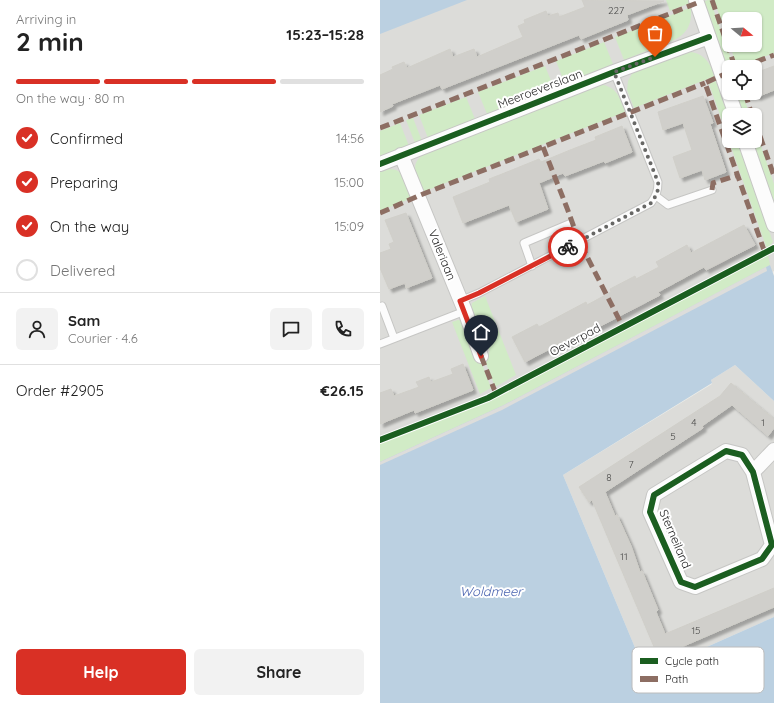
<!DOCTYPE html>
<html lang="en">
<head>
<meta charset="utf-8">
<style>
	:root { --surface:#fff; --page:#f2f2f2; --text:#222; --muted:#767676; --line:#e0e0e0; --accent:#d93025 }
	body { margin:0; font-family:Quicksand,sans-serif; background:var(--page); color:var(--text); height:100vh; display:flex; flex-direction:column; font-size:15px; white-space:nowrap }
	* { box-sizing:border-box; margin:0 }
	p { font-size:13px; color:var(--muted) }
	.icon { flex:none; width:22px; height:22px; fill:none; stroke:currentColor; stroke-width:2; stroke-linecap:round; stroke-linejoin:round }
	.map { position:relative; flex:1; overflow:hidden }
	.drawer { display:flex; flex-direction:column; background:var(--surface); width:380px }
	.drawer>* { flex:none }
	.needle { width:26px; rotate:108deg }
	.tools { position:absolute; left:342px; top:12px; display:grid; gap:8px }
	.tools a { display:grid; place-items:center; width:40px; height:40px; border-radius:6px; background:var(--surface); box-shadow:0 1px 3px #0004; font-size:20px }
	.pin { position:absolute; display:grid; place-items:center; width:34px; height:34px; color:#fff; margin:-41px -17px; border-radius:50% 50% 50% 0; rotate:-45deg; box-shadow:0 0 4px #0007 }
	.pin .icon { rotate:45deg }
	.courier { position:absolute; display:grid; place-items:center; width:40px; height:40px; margin:-20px; border:3px solid #d93025; border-radius:50%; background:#fff; color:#222; box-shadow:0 1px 5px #0007 }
	.head em { font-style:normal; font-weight:700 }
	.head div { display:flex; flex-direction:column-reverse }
	.head { display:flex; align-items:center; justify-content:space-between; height:68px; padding:0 16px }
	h1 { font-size:26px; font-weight:700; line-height:30px }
	.bar { display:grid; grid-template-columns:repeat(4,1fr); gap:6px 4px; align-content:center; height:48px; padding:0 16px }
	.bar i { height:5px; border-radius:3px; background:var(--line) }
	.bar .active { background:var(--accent) }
	.bar p { grid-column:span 4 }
	.line { display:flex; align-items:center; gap:10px; padding:0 16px; border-top:1px solid var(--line) }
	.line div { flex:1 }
	.round { display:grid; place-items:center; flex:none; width:42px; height:42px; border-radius:6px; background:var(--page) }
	ol { padding:0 16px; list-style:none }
	li { display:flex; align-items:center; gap:12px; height:44px }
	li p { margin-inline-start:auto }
	li .icon { padding:4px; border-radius:50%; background:var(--accent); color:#fff; stroke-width:4 }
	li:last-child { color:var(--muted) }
	li i { width:22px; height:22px; border:2px solid var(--line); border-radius:50% }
	.cta { display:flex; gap:8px; margin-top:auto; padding:8px 16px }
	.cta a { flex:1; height:46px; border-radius:6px; background:var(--accent); color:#fff; font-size:16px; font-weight:700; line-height:46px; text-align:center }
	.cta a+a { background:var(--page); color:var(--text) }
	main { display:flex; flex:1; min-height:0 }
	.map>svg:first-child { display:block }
	.residential { fill:#dcdcd9; fill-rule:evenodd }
	.grass { fill:#d1ebc6 }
	.water { fill:#bbd0e1 }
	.pier { fill:#dddddb }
	.building { fill:#d0cfcb; stroke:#d0cfc9; filter:url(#shadow) }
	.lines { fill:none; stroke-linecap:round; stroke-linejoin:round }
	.service-casing { stroke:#c6c6c4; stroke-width:9 }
	.minor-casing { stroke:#c6c6c4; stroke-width:16 }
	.service { stroke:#fcfcfc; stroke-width:7 }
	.minor { stroke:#fcfcfc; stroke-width:14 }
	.quiet { stroke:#8d6e63; stroke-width:5; stroke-dasharray:10 5; stroke-linecap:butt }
	.cycleway-casing { stroke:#fff; stroke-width:8 }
	.cycleway { stroke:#1b5e20; stroke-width:6 }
	.done { stroke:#676765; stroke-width:4; stroke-dasharray:0 7.2 }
	.route { stroke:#d93025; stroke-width:5 }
	.labels { text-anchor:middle; stroke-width:4; stroke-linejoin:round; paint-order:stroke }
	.number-label { font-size:10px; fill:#4b4b4a }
	.street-label { font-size:12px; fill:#1f1f1f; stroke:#fff }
	.water-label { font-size:13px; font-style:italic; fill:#4a64b0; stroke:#fff }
	.key { fill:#fff; stroke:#bcbcbc; stroke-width:1 }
	.key-label { font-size:11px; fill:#1f1f1f }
</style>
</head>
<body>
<main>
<section class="drawer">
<div class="head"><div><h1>2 min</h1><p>Arriving in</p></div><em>15:23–15:28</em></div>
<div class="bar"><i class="active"></i><i class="active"></i><i class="active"></i><i></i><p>On the way · 80 m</p></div>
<ol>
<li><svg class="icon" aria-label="check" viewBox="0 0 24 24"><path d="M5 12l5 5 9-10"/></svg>Confirmed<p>14:56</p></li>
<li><svg class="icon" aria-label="check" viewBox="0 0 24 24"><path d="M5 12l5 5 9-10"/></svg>Preparing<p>15:00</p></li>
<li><svg class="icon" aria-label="check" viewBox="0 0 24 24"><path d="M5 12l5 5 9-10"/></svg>On the way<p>15:09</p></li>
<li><i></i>Delivered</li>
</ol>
<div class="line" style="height:72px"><a class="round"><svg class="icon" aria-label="person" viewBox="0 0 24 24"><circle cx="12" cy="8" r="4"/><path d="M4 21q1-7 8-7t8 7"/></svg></a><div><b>Sam</b><p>Courier · 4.6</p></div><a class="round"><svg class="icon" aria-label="chat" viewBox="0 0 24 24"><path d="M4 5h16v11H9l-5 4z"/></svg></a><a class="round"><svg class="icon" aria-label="phone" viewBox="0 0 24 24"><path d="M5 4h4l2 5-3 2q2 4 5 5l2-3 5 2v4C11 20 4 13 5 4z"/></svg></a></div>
<div class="line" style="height:52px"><div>Order #2905</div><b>€26.15</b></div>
<div class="cta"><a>Help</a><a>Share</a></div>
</section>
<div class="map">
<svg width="394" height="703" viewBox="0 0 394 703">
	<defs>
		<filter id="shadow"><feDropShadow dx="3.5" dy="3.5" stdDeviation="1" flood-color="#0004"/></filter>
	</defs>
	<rect width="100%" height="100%" fill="#edede8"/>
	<path class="residential" d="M0 0H394V271L120 415 0 470ZM349 19H375V45H349ZM349 67H375V93H349ZM349 115H375V141H349Z
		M355 365 394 401V617L266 674 183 475 332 384 331 380Z"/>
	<path class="grass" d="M286 0H309L310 3 290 11Z
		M328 0H330L354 67H349V70L346 71 322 2Z
		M334 0H394V53L357 67 350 45H375V19H349V43Z
		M311 7C313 34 299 38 278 47L269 24Z
		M262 27 271 49 244 60 235 37Z
		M224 42 233 64 185 84 176 61Z
		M302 51C322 52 328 58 335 76L254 108 247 90 248 81 253 72Z
		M165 66 174 88 107 114 98 92Z
		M336 81 349 118V140L329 84Z
		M220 84C238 88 239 96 245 112L43 192C38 179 28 165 43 155Z
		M354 93H362L370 115H362Z
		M86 97 95 119 48 138 39 115Z
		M33 118 42 141 35 143 26 120Z
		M20 123 29 146 0 157V131Z
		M375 129 394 184V208L371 141H375Z
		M349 141H357L393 242 387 249Z
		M10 169C25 169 27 185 32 198L0 211V172Z
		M388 255 390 265 124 405 0 462V443L113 399Z
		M105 296 136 375 115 387 103 355 110 352 91 310 92 303Z
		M78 320 83 321 99 356 111 388 100 394 72 322Z"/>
	<path class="water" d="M0 0H87L0 34Z
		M390 265 394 276V401L355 365 331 380 332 383 183 475 266 674 394 617V703H0V462L124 405Z"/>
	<path class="pier" d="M386 267 387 271 122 410 0 465V462L124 405Z"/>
	<path class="building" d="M202 0 284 1 247 15 248 20 201 39 199 35 62 89 60 85 12 104 13 106 0 112V75L13 69 12 67 24 62 27 68 70 49 73 57 94 49 97 57 143 37 138 26 145 23 144 20 166 11 168 16 178 13 179 17 205 7Z
		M394 66V90L377 97 375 90V73Z
		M323 96 333 123 330 124 346 172 325 180 322 170 300 178 293 157 312 150 303 123 283 130 278 112Z
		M242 126 252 152 225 163 224 161 185 176 183 173 159 183 168 209 136 222 129 205 83 223 73 197 110 182 109 179 122 174 159 159 161 162 190 150 216 140 215 137Z
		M26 213 52 278 26 288 25 283 9 289 0 268V253L11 249 9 244 14 242 5 220Z
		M364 225 375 245 326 270 324 267 278 292 280 295 182 346 181 343 145 362 132 337 157 324 159 327 206 302 207 305 231 292 230 289 255 276 256 279 279 267 276 262 307 245 311 253Z
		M83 364 93 390 35 413 34 410 0 424V393L11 389 14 396 39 387 36 382 49 377 51 382 73 374 71 369Z
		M351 383 394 419V428L388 436 352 405 322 426 323 428 225 492 235 516 237 515 251 546 260 572 262 571 278 610 276 612 285 634 394 588V607L292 651 294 655 280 661 212 500 209 502 199 487 340 396Z"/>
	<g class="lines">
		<g class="service-casing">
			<path id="service" d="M276 196 288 205 332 190
				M152 266 144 243 189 224
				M80 301 99 293 271 203C276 196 278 191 278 182L234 72
				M0 307 2 306 14 338
				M0 344 85 311"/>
		</g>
		<g class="minor-casing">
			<path id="minor" d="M316 0 356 115
				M365 141 394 225
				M21 155 85 311 101 356
				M0 164 234 72 329 37
				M346 451 362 455 373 472 392 545 382 559 315 587 301 582 270 512 274 495Z
				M373 472 394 450"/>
		</g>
		<use href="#service" class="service"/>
		<use href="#minor" class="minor"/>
		<path class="quiet" d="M332 0 355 67
			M362 67 394 55
			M349 72 325 83 385 253
			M365 93 372 115
			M375 122 394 176
			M0 128 317 3
			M163 147 187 208 199 241 243 327
			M332 190 333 183 358 175
			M0 213 38 196 325 83
			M101 356 116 394"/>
		<g class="cycleway-casing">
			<path id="cycleway" d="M0 164 234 72 329 37
				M0 440 108 398 394 248
				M346 451 362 455 373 472 392 545 382 559 315 587 301 582 270 512 274 495Z"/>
		</g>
		<use href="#cycleway" class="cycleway"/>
	</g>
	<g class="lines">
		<path class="done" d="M188 247 271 203C276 196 279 191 278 182L234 72 275 57"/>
		<path class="route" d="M101 356 80 301 99 293 188 247"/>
	</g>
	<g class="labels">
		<g class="number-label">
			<text x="236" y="14">227</text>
			<text x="314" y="426">4</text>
			<text x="383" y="426">1</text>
			<text x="293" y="440">5</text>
			<text x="251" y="468">7</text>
			<text x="229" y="481">8</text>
			<text x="244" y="560">11</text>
			<text x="316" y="634">15</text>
		</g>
		<g class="street-label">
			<text transform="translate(160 89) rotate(-21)" y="4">Meeroeverslaan</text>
			<text transform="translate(62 255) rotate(68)" y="4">Valeriaan</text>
			<text transform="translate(195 340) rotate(-28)" y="4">Oeverpad</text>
			<text transform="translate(295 539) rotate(67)" y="4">Sterneiland</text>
		</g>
		<g class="water-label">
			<text x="111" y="596">Woldmeer</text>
		</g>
	</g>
	<rect x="252" y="647" width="132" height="46" rx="6" class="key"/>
	<rect x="260" y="658" width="18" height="6" fill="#1b5e20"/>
	<rect x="260" y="676" width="18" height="6" fill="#8d6e63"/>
	<g class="key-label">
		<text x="285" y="665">Cycle path</text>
		<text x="285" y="683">Path</text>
	</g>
</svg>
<div class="tools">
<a><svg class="needle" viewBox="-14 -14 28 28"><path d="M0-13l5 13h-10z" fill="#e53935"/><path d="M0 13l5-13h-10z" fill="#767676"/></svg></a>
<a><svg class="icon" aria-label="locate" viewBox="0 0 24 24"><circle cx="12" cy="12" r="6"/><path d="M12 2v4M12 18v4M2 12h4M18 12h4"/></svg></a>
<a><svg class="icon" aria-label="layers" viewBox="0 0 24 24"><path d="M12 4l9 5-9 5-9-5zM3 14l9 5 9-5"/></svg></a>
</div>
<div class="pin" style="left:275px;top:57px;background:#ea580c"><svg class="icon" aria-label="bag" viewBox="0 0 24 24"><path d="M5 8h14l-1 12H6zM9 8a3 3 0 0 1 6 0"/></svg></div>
<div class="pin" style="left:101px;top:356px;background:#1f2937"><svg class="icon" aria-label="home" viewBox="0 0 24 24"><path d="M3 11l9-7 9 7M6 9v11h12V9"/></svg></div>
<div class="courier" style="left:188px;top:247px"><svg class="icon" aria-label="bike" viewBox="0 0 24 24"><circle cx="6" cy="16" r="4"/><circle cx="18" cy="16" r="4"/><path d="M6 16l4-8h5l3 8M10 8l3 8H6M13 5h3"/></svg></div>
</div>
</main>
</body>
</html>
